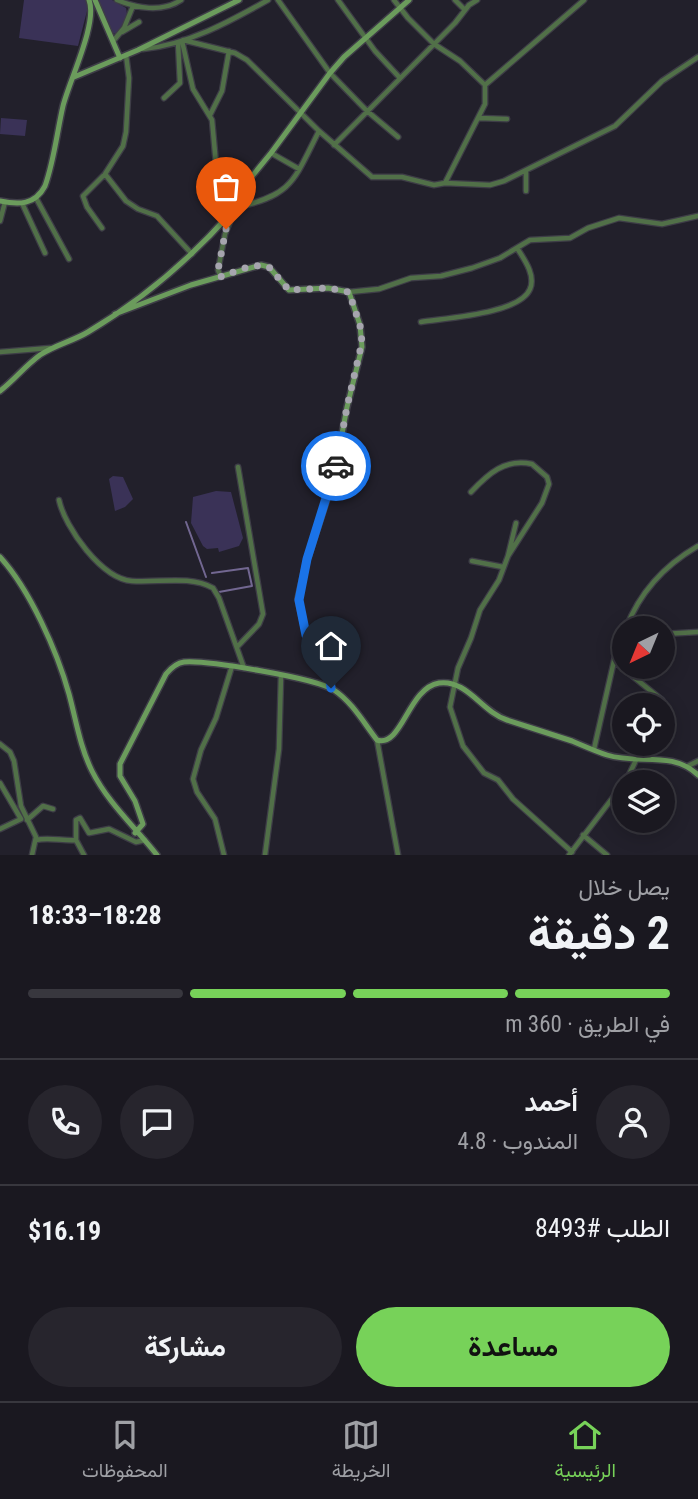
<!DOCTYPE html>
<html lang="ar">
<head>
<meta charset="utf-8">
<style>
	:root { --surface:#1a1820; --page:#27252d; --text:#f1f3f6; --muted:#9fa0a5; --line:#38373e; --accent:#77d259 }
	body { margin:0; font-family:"Roboto Condensed",Vazirmatn,sans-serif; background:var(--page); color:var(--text); direction:rtl; height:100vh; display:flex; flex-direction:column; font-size:26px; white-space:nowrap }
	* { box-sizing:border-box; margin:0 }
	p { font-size:23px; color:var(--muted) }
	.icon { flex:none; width:38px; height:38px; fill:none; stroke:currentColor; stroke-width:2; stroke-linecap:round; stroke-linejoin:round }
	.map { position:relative; height:855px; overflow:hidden; direction:ltr }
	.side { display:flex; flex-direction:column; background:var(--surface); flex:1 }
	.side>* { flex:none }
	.needle { width:46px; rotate:223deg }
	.buttons { position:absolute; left:612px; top:616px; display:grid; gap:14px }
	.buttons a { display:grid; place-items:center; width:63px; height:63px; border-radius:50%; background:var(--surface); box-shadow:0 4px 18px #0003,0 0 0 2px var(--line); font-size:35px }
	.pin { position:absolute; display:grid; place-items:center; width:60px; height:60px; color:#fff; margin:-72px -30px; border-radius:50% 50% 50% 0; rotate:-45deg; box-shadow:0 0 7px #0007 }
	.pin .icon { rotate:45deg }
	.courier { position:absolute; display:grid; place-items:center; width:70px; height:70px; margin:-35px; border:5px solid #1a73e8; border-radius:50%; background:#fff; color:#222; box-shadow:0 2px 9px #0007 }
	.overview em { font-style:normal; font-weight:700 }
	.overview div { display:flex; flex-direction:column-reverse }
	.overview { display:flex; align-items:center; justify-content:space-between; height:119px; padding:0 28px }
	h1 { font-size:46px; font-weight:700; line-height:52px }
	.bar { display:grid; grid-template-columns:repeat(4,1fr); gap:10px 7px; align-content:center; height:84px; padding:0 28px }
	.bar i { height:9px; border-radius:5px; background:var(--line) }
	.bar .current { background:var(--accent) }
	.bar p { grid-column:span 4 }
	.line { display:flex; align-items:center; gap:18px; padding:0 28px; border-top:2px solid var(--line) }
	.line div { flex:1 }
	.round { display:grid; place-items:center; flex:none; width:74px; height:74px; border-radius:37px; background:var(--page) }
	.primary-button { display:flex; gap:14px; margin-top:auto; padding:14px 28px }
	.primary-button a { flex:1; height:80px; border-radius:42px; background:var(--accent); color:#111; font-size:28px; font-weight:700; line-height:80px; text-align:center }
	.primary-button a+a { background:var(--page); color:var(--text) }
	.menu { display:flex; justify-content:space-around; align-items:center; height:98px; border-top:2px solid var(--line); background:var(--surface); font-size:19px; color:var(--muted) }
	.menu a { display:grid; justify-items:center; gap:4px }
	.menu .current { color:var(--accent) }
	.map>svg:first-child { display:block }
	.green { fill:#3a3257 }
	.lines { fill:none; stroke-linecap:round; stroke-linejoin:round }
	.stream { stroke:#726791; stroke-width:2 }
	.street-casing { stroke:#3e3d47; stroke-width:7 }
	.secondary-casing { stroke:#3e3d47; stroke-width:8 }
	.street { stroke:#517048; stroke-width:4.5 }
	.secondary { stroke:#6b9c5c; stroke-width:5 }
	.done { stroke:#a6a5ae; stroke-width:7; stroke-dasharray:0 12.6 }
	.route { stroke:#1a73e8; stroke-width:9 }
</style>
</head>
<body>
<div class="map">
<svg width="698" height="855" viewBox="0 0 698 855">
	<rect width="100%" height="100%" fill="#22202b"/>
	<path class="green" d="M24 0H86L88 7 78 46 19 38Z
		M99 0H112L126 8C129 18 122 26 116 34L112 33 99 5Z
		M1 118 27 120 25 136 0 134Z
		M113 476 123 477 133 499 125 507 115 511 109 479Z
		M216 491 231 492 243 538 239 546 219 552 218 548 207 549 203 546 191 523 193 497Z"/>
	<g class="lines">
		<path class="stream" d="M186 522 206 577
			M212 573 248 568 252 586 219 592"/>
		<g class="street-casing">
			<path id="street" d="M117 0C136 8 162 13 181 0
				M278 0 330 73 367 111 398 137
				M338 0 375 51 400 78
				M394 0 408 18 434 44 460 61 485 85
				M455 0 465 10
				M122 32 139 22
				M114 40 124 28 133 6
				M183 40 235 53 247 60 319 131 372 177H402L434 185 445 183 490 185 504 181 615 126 662 81 698 57
				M182 41 193 89 212 120 216 164 226 186 235 197
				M143 49C187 45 229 22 268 0
				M485 85 584 0
				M164 98 180 83 178 42
				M210 115 222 91 229 51
				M479 118 507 119
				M334 145 455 23 469 5 477 0
				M271 153 299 169
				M526 171V191
				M105 174 126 201 138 209 157 216 192 254
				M445 183 485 104V85
				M36 198 69 259
				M22 203 45 253
				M234 208C293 195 293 182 319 131
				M0 221 5 202
				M102 228 87 207 83 196 105 174 123 146 126 132 129 78 126 55
				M221 277 218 270 225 234 236 207
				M349 292 379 289 411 278 441 276 472 268 500 258 530 240 570 238 588 228 619 218 662 224 698 216
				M421 322C445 318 520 314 530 289 536 275 524 259 517 248
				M0 352 50 348
				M471 492C488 474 505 458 532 464L547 477 549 484 542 503 508 556 499 580 480 610 471 638 458 668 450 707 463 746 484 773 498 780 513 799 572 852
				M59 500C65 528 102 579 132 581 159 583 189 575 213 588L219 598 244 668
				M508 556 516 523
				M472 561 503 567
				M626 628C640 592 665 565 698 546
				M663 634 698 632
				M237 647 259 624 263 614 238 467
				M614 661 662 700
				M377 740 398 855
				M0 744 10 752 14 761 21 806 36 837 32 855
				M594 749 616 652 625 632
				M688 766 698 761
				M0 783 21 819
				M27 820 43 806 53 809
				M0 829 21 819
				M583 835 607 855
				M36 840C48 837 63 841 76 840V820L80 818 89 833 109 829 136 842 145 840
				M76 840 84 855
				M224 855 215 819 197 792 193 779 201 750 216 718 232 666
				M265 855 279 749 281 676
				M569 855 627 779 637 758"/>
		</g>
		<g class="secondary-casing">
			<path id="secondary" d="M95 0 120 58
				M74 77 138 50 239 0
				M0 201C19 205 35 205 45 186 54 161 57 132 63 106 69 81 98 23 89 0
				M115 314 191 285 261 265 269 267 289 290 328 288 349 292 360 325 362 347 347 407 334 477 307 560 298 599 306 635 329 668 330 688
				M0 391C14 380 25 366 40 355 55 345 73 341 88 332 142 300 188 261 229 215L234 208 235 197 271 153 330 73 344 57 409 0
				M0 557C30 590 57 651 69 694 76 720 80 747 92 771 108 803 135 827 157 855
				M135 833 143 824 135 801 120 776V764L166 674C171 668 176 663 184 662 207 660 315 678 334 690 352 702 364 723 377 740 402 748 408 688 439 683 467 679 482 712 507 720 528 727 551 734 572 741 584 746 595 751 607 755 638 765 672 750 698 775"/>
		</g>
		<use href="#street" class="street"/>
		<use href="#secondary" class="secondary"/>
	</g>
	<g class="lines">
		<path class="done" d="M226 229 218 270 220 277C236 272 253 262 269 267L289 290 328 288 349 292 360 325 362 342 347 407 336 466"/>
		<path class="route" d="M331 688 329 668 306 635 299 600 307 559 336 466"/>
	</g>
</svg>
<div class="buttons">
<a><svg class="needle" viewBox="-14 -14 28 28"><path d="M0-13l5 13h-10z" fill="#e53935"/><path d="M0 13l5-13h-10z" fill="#9fa0a5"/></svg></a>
<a><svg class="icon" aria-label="locate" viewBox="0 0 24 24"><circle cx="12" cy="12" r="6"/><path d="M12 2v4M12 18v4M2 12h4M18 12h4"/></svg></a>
<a><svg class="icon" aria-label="layers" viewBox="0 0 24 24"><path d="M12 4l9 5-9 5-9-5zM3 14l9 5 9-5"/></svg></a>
</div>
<div class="pin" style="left:226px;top:229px;background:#ea580c"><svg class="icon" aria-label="bag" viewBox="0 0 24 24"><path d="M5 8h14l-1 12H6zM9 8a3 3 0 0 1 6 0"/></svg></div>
<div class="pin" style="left:331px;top:688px;background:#1f2937"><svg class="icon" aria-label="home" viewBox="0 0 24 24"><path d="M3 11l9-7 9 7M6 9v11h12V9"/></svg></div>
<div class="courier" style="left:336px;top:466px"><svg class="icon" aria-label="car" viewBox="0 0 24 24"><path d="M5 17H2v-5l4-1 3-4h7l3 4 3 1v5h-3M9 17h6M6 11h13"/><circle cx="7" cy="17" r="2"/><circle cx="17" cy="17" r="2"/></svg></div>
</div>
<section class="side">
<div class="overview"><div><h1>2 دقيقة</h1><p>يصل خلال</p></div><em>18:28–18:33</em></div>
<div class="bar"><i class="current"></i><i class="current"></i><i class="current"></i><i></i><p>في الطريق · 360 m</p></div>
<div class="line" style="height:126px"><a class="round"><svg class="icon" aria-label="person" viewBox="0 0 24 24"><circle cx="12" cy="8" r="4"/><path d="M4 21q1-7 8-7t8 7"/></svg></a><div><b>أحمد</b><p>المندوب · 4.8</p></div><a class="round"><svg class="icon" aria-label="chat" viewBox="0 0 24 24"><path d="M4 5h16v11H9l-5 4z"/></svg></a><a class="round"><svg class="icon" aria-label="phone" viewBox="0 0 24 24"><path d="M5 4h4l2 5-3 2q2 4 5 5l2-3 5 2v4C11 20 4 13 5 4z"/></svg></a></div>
<div class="line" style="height:91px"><div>الطلب #8493</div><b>$16.19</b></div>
<div class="primary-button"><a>مساعدة</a><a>مشاركة</a></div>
</section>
<nav class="menu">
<a class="current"><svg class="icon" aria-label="home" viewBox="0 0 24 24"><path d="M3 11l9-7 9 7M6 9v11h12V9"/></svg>الرئيسية</a>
<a><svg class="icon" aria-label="map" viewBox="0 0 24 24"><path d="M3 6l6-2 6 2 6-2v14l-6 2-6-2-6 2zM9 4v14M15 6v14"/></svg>الخريطة</a>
<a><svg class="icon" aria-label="saved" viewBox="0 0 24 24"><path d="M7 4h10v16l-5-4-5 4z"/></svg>المحفوظات</a>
</nav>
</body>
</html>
